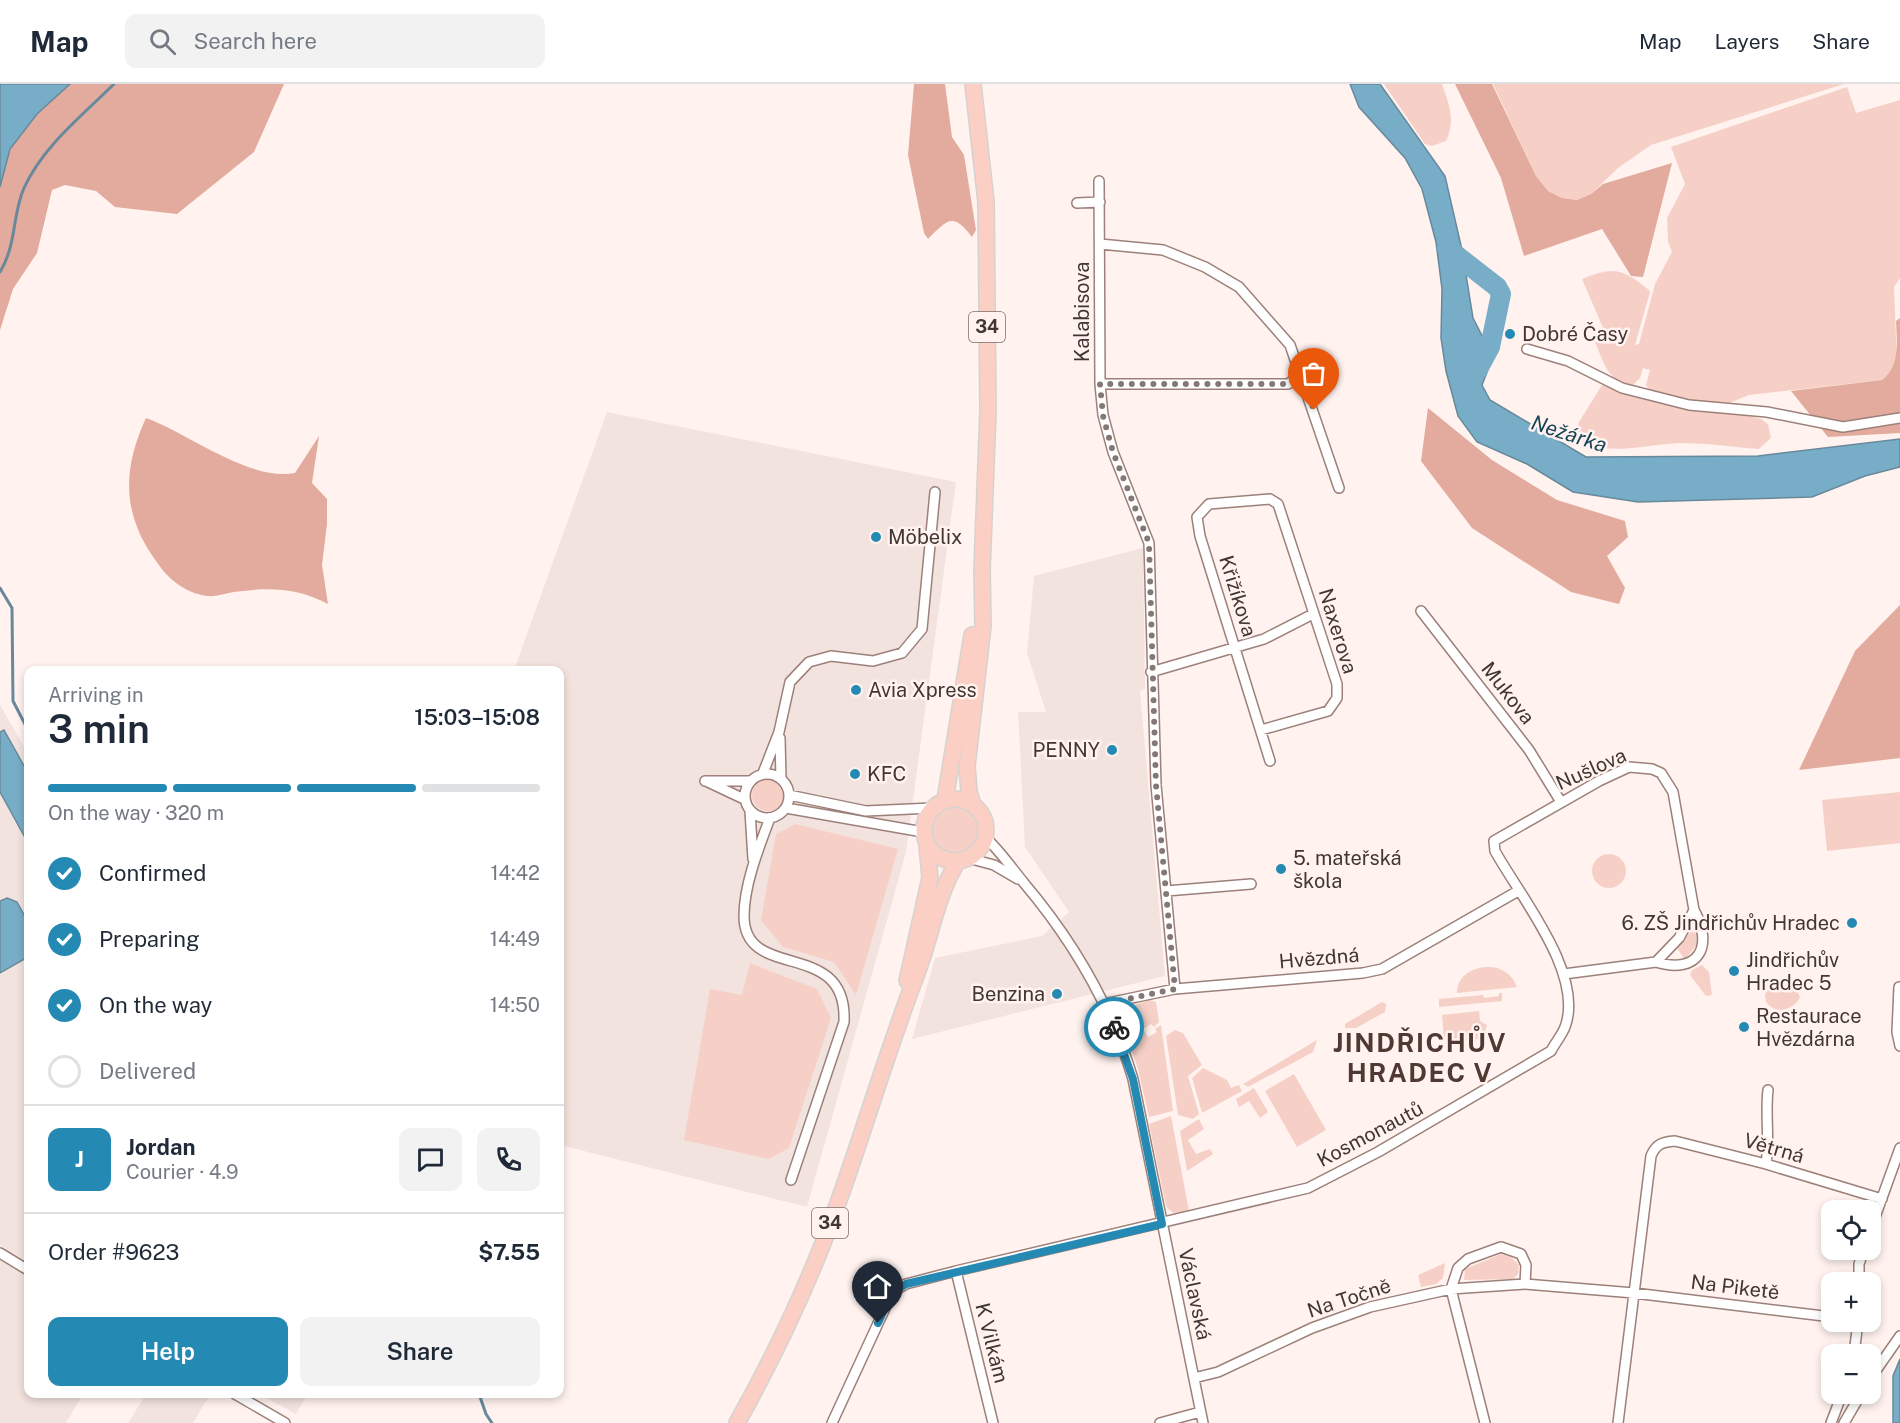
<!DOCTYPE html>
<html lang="en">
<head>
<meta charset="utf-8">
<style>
	:root { --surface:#fff; --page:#f2f2f3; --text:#1f2937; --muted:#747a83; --line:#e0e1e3; --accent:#258ab3 }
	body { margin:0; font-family:"Public Sans",sans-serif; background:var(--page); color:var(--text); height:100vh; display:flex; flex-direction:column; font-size:22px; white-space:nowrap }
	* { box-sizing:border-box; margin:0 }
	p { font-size:20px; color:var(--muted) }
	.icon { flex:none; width:33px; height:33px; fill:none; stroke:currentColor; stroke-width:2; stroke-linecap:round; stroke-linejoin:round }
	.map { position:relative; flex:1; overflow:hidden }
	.panel { position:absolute; left:24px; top:582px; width:540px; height:732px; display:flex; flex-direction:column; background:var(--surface); border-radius:12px; box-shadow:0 3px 9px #0003 }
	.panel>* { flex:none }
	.tools { position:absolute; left:1821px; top:1116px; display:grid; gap:12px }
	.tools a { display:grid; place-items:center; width:60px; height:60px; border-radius:12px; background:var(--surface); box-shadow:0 3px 9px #0003; font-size:30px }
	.pin { position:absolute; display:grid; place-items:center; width:51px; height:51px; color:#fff; margin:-62px -26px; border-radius:50% 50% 50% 0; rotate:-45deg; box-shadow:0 0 6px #0007 }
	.pin .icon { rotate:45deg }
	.courier { position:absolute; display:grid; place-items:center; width:60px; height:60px; margin:-30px; border:4px solid #258ab3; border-radius:50%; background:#fff; color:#222; box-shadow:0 2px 8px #0007 }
	.summary em { font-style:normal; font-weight:600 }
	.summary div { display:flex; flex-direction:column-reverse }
	.summary { display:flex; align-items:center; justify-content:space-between; height:102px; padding:0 24px }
	h1 { font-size:39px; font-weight:600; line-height:45px }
	.bar { display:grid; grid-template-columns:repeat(4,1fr); gap:9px 6px; align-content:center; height:72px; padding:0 24px }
	.bar i { height:8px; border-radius:4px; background:var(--line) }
	.bar .selected { background:var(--accent) }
	.bar p { grid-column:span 4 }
	.line { display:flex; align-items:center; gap:15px; padding:0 24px; border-top:2px solid var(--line) }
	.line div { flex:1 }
	.round { display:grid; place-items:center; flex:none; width:63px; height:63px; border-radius:12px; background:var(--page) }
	ol { padding:0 24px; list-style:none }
	li { display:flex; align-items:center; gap:18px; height:66px }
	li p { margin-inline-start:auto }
	li .icon { padding:6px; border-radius:50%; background:var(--accent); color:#fff; stroke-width:4 }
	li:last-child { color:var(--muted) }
	li i { width:33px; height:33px; border:3px solid var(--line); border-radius:50% }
	.primary-button { display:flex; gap:12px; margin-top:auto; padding:12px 24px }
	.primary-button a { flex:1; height:69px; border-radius:12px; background:var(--accent); color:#fff; font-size:24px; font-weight:600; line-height:69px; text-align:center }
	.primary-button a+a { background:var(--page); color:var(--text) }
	header { display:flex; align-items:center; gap:36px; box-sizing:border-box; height:84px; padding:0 30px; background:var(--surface); border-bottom:2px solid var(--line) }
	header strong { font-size:28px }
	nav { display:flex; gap:33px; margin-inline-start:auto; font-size:21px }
	.search { width:420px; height:54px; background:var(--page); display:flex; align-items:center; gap:15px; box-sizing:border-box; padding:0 21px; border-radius:12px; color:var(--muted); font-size:22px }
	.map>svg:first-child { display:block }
	.built { fill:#f3e3df }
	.green { fill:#f6d0c7 }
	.forest { fill:#e2ab9d }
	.water { fill:#78adc8; stroke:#68899b; stroke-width:1.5 }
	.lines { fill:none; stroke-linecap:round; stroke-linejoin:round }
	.stream { stroke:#68899b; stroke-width:3 }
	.river { stroke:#78adc8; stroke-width:20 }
	.street-casing { stroke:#9c8079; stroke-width:12 }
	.primary-casing { stroke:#d5d3d2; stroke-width:18 }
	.street { stroke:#fff; stroke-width:9 }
	.primary { stroke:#fbcfc4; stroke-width:15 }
	.done { stroke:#847875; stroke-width:6; stroke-dasharray:0 10.8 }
	.route { stroke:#258ab3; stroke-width:8 }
	.poi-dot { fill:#258ab3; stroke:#fff2ef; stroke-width:2 }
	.labels { text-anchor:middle; stroke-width:5; stroke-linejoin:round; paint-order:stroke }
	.shield { fill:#fff2ef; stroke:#7b6e6b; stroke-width:1.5 }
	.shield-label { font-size:18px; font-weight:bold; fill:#423633 }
	.street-label { font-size:20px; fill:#423633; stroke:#fff2ef }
	.poi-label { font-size:20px; fill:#423633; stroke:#fff2ef; text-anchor:start }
	.water-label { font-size:21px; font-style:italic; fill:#154256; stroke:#fff2ef }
	.district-label { font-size:26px; font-weight:bold; letter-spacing:1.5px; fill:#513933; stroke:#fff2ef }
</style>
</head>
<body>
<header>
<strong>Map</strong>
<div class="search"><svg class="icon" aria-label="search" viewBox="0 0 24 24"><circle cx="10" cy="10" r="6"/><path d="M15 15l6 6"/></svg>Search here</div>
<nav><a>Map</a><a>Layers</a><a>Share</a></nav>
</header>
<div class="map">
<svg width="1900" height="1339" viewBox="0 0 1900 1339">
	<rect width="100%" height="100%" fill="#fff2ef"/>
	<path class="built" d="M607 328 956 398 906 768 807 1123 560 1061V586H514Z
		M1143 464 1145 605 1140 607 1165 892 912 955 935 874 1042 852 1069 828 1025 763 1018 628H1046L1027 569 1034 492Z
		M0 621 28 669V1178L0 1161Z
		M0 1174 28 1192V1310H83L66 1339H0Z
		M146 1310H201L208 1314 193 1339H128Z
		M259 1310H308L296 1330Z"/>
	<path class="green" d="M1384 0H1442C1449 21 1456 36 1446 57L1432 62 1425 60Z
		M1493 0H1844L1651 61 1618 84 1591 110 1577 116 1562 114 1548 107 1536 92Z
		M1847 3 1856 29 1900 16V194L1894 203 1897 282 1882 296 1749 311 1724 321 1681 316 1650 307 1646 301 1650 286 1643 284 1640 294 1631 303C1606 294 1605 281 1595 258L1610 260 1582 195C1614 182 1622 184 1649 206L1650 208 1635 261 1639 260 1655 200 1672 168 1668 158 1667 134 1685 100 1671 63Z
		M1602 301 1679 324 1737 329 1761 335 1768 340 1771 354 1759 365C1733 363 1706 359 1680 359 1648 360 1616 371 1584 360L1577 345 1579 338Z
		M752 711a16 16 0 1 1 32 0a16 16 0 1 1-32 0Z
		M1900 708V759L1827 767 1822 716Z
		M931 746a24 24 0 1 1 48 0a24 24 0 1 1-48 0Z
		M795 740 898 765 856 911 834 878 783 863 761 836 776 750Z
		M1592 787a17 17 0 1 1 34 0a17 17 0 1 1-34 0Z
		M1693 842 1699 846 1698 859 1685 876 1677 864Z
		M750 879 817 905 831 934 789 1064 769 1075 684 1056 710 905 742 911Z
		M1702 881 1709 888 1712 911 1706 912 1690 891 1692 886Z
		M1486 883C1500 882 1512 889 1517 903L1457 909C1457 893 1471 884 1486 883Z
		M1781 899 1795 903 1800 913 1798 917C1789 927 1775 930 1766 918L1765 910 1771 903Z
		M1499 909H1502V917L1439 923V915L1483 911 1484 914 1499 912Z
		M1149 916 1156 918 1159 938 1154 943 1151 940 1143 945 1148 953 1157 948 1155 945 1161 941 1173 1027 1149 1033 1138 985 1121 936 1127 924Z
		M1382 918 1386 920 1385 928 1356 944H1345V940Z
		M1479 927 1480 937 1487 941 1484 951 1479 955 1448 957 1444 954 1442 931Z
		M1175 946 1183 949 1202 981 1188 992 1199 1030 1193 1035 1178 1031 1166 952Z
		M1317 956 1313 968 1248 1003 1243 1000Z
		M1203 984 1227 996 1231 1004 1239 1001 1242 1007 1202 1029 1192 994Z
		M1294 990 1326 1046 1297 1063 1265 1007Z
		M1254 1004 1268 1028 1260 1034 1249 1017 1239 1023 1236 1015Z
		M1171 1032 1189 1127 1175 1130 1167 1124 1165 1117 1149 1040Z
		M1199 1035 1204 1045 1188 1056 1196 1070 1210 1065 1213 1070 1187 1087 1180 1047Z
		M1501 1170 1511 1173 1519 1181 1518 1190 1513 1195 1464 1196 1465 1185Z
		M1445 1179 1443 1194 1436 1200 1421 1203 1418 1191Z"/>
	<path class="forest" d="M70 0H284L254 68 177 130 115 123 96 107 65 101 52 106 37 169 13 205 0 246V103C3 91 5 78 10 67 21 40 49 19 70 0Z
		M914 0H945L952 53 964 71 976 146 972 153C953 128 948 135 928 155L924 149 908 71Z
		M1455 0H1492L1536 92 1548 107 1562 114 1577 116 1591 110 1603 100 1672 79 1643 193 1631 192 1602 145 1524 172 1501 94Z
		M1900 234V349L1828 353 1791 307 1882 296C1900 283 1897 259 1896 237Z
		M1428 324 1492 376 1557 416 1625 437 1628 453 1607 472 1625 504 1619 520 1571 508 1472 444 1421 377Z
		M146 334C188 349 250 398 295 389L319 352 312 399 327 415V440L322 481 328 520C298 504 268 503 234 508 226 509 216 513 207 512 185 509 168 495 156 477 122 430 122 386 146 334Z
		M1900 521V674L1799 686 1855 567Z"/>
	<path class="water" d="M0 0H70L37 30 10 65 0 103Z
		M1350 0H1380L1445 92 1462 166 1473 234 1493 273 1482 301 1490 316 1586 373 1758 372 1900 355V383L1865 392 1812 413 1638 418 1573 408 1527 380 1477 358 1458 332 1446 287 1441 254 1442 205 1436 158 1422 105 1405 74 1359 23Z
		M4 646 28 689V759L0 708V648Z
		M7 814 17 818 28 838V873L0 889V817Z
		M1900 1275V1339H1893V1292Z"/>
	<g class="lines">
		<path class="stream" d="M0 188C17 160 12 131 24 104 43 62 82 32 114 0
			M0 504 12 524 13 617 28 646
			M479 1310 486 1330 492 1339"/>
		<path class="river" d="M1447 164 1497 203 1501 210 1490 263 1477 287"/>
		<g class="street-casing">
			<path id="street" d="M1099 97 1100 300 1103 331 1113 368 1149 459 1156 701 1175 905
				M1077 119 1100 118
				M1100 160 1163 166 1205 183 1239 203 1290 261 1339 404
				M1527 265 1568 277 1622 304 1689 321 1767 328 1843 343 1900 334
				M1100 300H1288L1301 291
				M1421 527 1529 666 1561 718
				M1151 588 1264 555 1313 530
				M1261 646 1328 627 1337 614V600L1278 420 1270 415 1209 420 1197 433 1200 452 1270 677
				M780 654 781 695
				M763 689 779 648 790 598 809 578 831 572 873 577 902 569 922 545 935 408
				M745 712a22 22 0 1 1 44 0a22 22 0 1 1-44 0Z
				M705 697H749
				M708 698 744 715
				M789 711 866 727 932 724
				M786 724 923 748
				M750 727 753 775
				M770 734C759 763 744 801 744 832 744 899 848 853 844 938L791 1096
				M985 753C1000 767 1011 783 1024 799 1073 857 1111 921 1133 995L1203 1339
				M968 774 994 781 1018 795
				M1166 807 1251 800
				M1656 878 1679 854 1694 826
				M1899 903 1897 948 1900 962
				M1103 920 1175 905 1363 889 1382 885 1518 807
				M1766 1080C1770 1055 1765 1031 1768 1006
				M1870 1147 1900 1064
				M0 1169 28 1186
				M956 1187 993 1339
				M1859 1198V1180L1864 1166
				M1854 1270 1858 1238
				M1194 1294 1218 1288 1312 1244 1370 1223 1451 1205 1525 1200 1634 1209 1832 1233
				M1870 1295 1900 1252
				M235 1310 285 1339
				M832 1339 887 1220 899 1204 906 1200 956 1187 1308 1104 1378 1068 1551 967C1555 959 1562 951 1565 943 1585 890 1519 811 1495 767L1494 757 1599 697 1629 683 1652 685 1661 689 1673 708 1694 826C1714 862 1699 891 1656 878L1564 890
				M1160 1339 1200 1328
				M1485 1339 1451 1205 1458 1184 1468 1175 1501 1163 1521 1170 1526 1181 1525 1200
				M1618 1339 1651 1072C1656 1060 1662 1058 1675 1057L1766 1080 1882 1115
				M1831 1339 1842 1310
				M1844 1339 1861 1310"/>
		</g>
		<g class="primary-casing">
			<path id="primary" d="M973 0 986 118 988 327 982 486 983 542 967 682 969 708 973 721
				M924 746a31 31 0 1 1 62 0a31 31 0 1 1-62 0Z
				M945 716 972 551
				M907 897 930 794 927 761
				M737 1339C780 1262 817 1182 845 1099 869 1030 890 960 916 892 931 854 936 812 958 777"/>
		</g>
		<use href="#street" class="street"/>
		<use href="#primary" class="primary"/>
	</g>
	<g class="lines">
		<path class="done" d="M1114 943 1103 920 1175 905 1156 701 1149 459 1113 368 1103 332 1100 300H1288L1301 291 1314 326"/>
		<path class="route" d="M878 1239C885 1223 891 1208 906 1200L1162 1140 1133 995 1114 943"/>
	</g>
	<g class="poi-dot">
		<circle cx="1510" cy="250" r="6"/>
		<circle cx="876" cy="453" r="6"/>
		<circle cx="856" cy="606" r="6"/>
		<circle cx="1112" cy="666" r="6"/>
		<circle cx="855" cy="690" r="6"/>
		<circle cx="1281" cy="785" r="6"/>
		<circle cx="1852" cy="839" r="6"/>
		<circle cx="1734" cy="887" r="6"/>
		<circle cx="1057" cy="910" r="6"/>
		<circle cx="1744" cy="943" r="6"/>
	</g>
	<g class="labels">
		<g class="shield">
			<rect x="969" y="228" width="36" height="30" rx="4.5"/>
			<rect x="812" y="1124" width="36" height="30" rx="4.5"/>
		</g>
		<g class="shield-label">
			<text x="987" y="249">34</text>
			<text x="830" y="1145">34</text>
		</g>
		<g class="street-label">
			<text transform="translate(1082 228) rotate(-90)" y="7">Kalabisova</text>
			<text transform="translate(1238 512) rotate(73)" y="7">Křižíkova</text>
			<text transform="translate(1338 547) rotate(73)" y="7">Naxerova</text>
			<text transform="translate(1508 609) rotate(52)" y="7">Mukova</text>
			<text transform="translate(1591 685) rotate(-24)" y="7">Nušlova</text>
			<text transform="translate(1319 874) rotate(-5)" y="7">Hvězdná</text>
			<text transform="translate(1370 1050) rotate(-28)" y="7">Kosmonautů</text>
			<text transform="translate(1774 1064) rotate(16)" y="7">Větrná</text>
			<text transform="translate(1735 1203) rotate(7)" y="7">Na Piketě</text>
			<text transform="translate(1195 1210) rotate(78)" y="7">Václavská</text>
			<text transform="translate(1349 1214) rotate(-18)" y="7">Na Točně</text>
			<text transform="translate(992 1259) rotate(76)" y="7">K Vilkám</text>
		</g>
		<g class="poi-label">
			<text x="1522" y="257">Dobré Časy</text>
			<text x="888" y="460">Möbelix</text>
			<text x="868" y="613">Avia Xpress</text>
			<text x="1100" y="673" text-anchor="end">PENNY</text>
			<text x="867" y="697">KFC</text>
			<text x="1293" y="781">5. mateřská<tspan x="1293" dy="23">škola</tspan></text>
			<text x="1840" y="846" text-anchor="end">6. ZŠ Jindřichův Hradec</text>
			<text x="1746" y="883">Jindřichův<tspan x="1746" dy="23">Hradec 5</tspan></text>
			<text x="1045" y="917" text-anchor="end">Benzina</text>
			<text x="1756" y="939">Restaurace<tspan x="1756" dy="23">Hvězdárna</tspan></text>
		</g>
		<g class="water-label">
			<text transform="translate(1569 350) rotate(18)" y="7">Nežárka</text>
		</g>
		<g class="district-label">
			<text x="1420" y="968">JINDŘICHŮV<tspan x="1420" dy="30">HRADEC V</tspan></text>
		</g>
	</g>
</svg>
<div class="tools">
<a><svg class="icon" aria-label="locate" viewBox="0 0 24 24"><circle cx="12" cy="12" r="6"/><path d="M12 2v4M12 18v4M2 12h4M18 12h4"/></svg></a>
<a>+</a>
<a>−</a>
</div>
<div class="pin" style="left:1314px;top:326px;background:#ea580c"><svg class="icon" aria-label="bag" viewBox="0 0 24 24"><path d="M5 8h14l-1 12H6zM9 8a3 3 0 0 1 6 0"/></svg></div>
<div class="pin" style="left:878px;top:1239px;background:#1f2937"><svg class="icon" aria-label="home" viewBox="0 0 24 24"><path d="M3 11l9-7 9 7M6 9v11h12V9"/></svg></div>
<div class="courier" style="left:1114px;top:943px"><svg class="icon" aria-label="bike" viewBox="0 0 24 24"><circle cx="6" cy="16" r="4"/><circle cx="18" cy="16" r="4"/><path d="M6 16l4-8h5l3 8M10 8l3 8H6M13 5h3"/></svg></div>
<section class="panel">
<div class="summary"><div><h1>3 min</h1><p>Arriving in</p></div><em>15:03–15:08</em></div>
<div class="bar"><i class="selected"></i><i class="selected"></i><i class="selected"></i><i></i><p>On the way · 320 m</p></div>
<ol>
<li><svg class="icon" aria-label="check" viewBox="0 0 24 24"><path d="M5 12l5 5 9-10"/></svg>Confirmed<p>14:42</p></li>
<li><svg class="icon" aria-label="check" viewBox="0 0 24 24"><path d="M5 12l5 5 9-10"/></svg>Preparing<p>14:49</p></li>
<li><svg class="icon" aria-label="check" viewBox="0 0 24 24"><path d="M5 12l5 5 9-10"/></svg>On the way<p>14:50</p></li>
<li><i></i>Delivered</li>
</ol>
<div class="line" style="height:108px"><b class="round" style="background:var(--accent);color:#fff">J</b><div><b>Jordan</b><p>Courier · 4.9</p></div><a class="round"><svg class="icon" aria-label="chat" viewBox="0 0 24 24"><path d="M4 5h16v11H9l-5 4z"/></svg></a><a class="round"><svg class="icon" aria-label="phone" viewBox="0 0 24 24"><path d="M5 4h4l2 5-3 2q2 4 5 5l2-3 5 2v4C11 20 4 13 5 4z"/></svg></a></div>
<div class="line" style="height:78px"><div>Order #9623</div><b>$7.55</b></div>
<div class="primary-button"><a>Help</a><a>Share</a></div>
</section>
</div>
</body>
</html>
